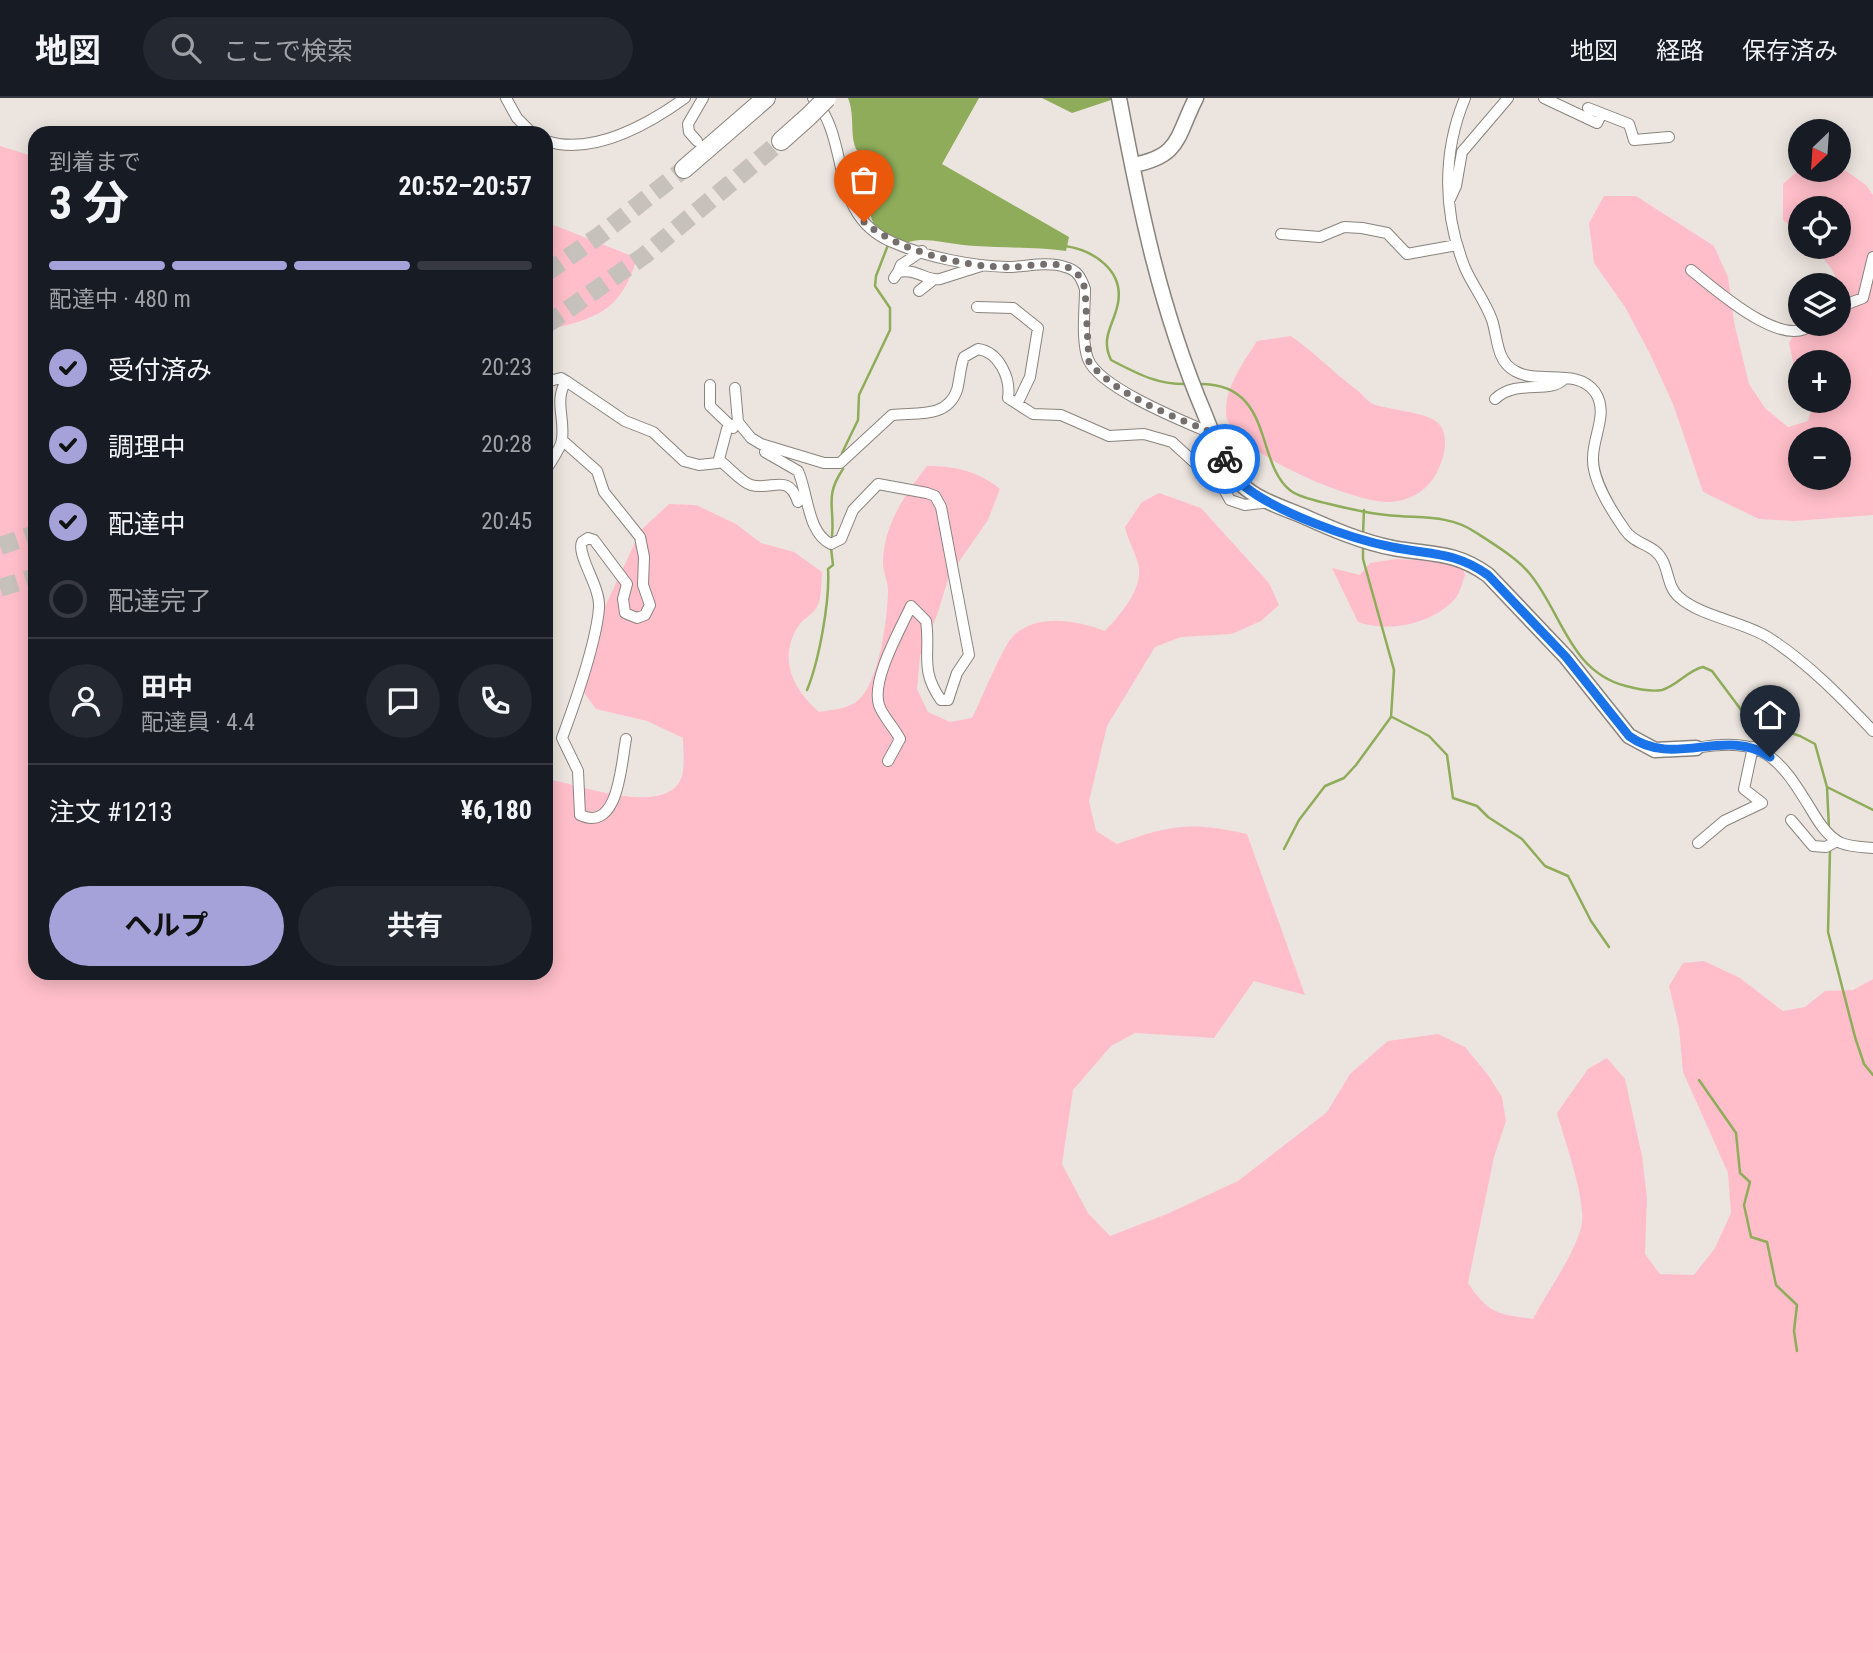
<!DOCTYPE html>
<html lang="ja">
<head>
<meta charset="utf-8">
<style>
	:root { --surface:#171b24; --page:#242831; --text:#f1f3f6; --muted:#9ea1a6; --line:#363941; --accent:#a4a2d9 }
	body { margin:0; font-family:"Roboto Condensed","Noto Sans JP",sans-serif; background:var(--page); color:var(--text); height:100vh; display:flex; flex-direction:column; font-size:26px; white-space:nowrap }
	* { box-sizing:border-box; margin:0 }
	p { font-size:23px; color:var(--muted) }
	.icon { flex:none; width:38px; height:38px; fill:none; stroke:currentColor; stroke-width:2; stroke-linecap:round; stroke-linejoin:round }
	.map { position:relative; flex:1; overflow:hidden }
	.side { position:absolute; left:28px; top:28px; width:525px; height:854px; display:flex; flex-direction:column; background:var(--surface); border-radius:21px; box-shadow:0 4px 18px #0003 }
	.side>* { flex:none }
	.needle { width:46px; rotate:205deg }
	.fabs { position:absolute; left:1788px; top:21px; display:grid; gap:14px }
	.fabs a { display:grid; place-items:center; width:63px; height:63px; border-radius:50%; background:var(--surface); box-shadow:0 4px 18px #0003; font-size:35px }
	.pin { position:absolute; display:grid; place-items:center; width:60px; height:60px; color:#fff; margin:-72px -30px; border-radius:50% 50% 50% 0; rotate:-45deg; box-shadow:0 0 7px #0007 }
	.pin .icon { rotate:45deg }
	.courier { position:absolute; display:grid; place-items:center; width:70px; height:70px; margin:-35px; border:5px solid #1a73e8; border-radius:50%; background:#fff; color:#222; box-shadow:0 2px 9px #0007 }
	.summary em { font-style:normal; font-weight:700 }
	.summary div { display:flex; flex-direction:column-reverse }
	.summary { display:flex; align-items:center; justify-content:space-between; height:119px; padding:0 21px }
	h1 { font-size:46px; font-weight:700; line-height:52px }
	.bar { display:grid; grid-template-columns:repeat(4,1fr); gap:10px 7px; align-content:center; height:84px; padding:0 21px }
	.bar i { height:9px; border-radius:5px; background:var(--line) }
	.bar .current { background:var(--accent) }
	.bar p { grid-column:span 4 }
	.line { display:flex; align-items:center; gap:18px; padding:0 21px; border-top:2px solid var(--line) }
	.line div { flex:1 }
	.round { display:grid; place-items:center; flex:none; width:74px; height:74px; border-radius:37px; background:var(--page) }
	ol { padding:0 21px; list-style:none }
	li { display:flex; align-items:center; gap:21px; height:77px }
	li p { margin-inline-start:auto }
	li .icon { padding:7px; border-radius:50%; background:var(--accent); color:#111; stroke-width:4 }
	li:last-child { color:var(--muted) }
	li i { width:38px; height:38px; border:4px solid var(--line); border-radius:50% }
	.primary-button { display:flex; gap:14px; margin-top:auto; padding:14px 21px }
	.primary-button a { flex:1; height:80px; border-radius:42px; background:var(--accent); color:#111; font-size:28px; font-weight:700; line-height:80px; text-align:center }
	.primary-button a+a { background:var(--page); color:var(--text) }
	header { display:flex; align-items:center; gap:42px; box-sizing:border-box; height:98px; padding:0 35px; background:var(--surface); border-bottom:2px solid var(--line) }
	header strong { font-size:33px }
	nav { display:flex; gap:38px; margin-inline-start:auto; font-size:24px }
	.search { width:490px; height:63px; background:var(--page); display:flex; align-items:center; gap:18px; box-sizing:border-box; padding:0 24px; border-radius:38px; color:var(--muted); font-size:26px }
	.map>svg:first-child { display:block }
	.green { fill:#ffbec9; fill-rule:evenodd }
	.water { fill:#8eac5a }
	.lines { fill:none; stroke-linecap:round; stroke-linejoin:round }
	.stream { stroke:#8eac5a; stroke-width:2.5 }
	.highway-tunnel { stroke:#c7c1bc; stroke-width:18; stroke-dasharray:18 9; stroke-linecap:butt }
	.street-casing { stroke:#89837d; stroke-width:12 }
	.secondary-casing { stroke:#89837d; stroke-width:17 }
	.highway-casing { stroke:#89837d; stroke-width:20 }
	.street { stroke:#fff; stroke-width:10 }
	.secondary { stroke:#fff; stroke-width:14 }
	.highway { stroke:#fff; stroke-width:18 }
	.highway-bridge-casing { stroke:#89837d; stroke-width:20; stroke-linecap:butt }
	.highway-bridge { stroke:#fff; stroke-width:18 }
	.done { stroke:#746f6c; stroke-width:7; stroke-dasharray:0 12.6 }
	.route { stroke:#1a73e8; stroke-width:9 }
</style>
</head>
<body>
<header>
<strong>地図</strong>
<div class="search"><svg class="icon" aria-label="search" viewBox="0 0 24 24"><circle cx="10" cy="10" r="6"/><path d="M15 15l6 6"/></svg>ここで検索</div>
<nav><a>地図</a><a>経路</a><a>保存済み</a></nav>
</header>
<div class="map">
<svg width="1873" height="1555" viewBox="0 0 1873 1555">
	<rect width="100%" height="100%" fill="#ece5df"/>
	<path class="green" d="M0 48 35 59V875H546V679L556 683C586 689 669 719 682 678 685 668 683 651 683 640L647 623 596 611 582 592 600 519 641 432 669 406 696 407 736 426 761 445 794 454 822 474C821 483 822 499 818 507 815 515 804 520 799 527 777 560 793 591 819 614 831 612 846 611 856 604 879 589 888 518 888 492 888 483 883 474 883 465 883 428 905 396 927 368 955 368 978 373 1000 391L988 422 949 478 937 517 920 558 917 591 928 614 950 624 972 620C981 603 1003 546 1015 536 1041 515 1077 523 1105 533 1120 517 1145 489 1138 465 1134 452 1128 442 1125 429L1142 404 1159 395 1201 410 1269 485 1279 507 1261 523 1232 536 1181 539 1155 549 1107 628 1089 703 1096 733 1117 746C1170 727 1191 723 1247 736L1305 897 1254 883 1214 940 1135 935 1111 948 1073 992 1062 1066 1088 1115 1110 1138 1167 1116 1238 1083 1327 1014 1350 976 1388 943 1438 936 1465 949 1488 977 1502 999 1506 1023 1494 1059 1468 1185C1489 1216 1497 1216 1533 1221 1548 1192 1572 1161 1581 1130 1588 1106 1564 1041 1557 1015L1588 971 1607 960 1625 981 1642 1058 1647 1100 1645 1156 1660 1176 1694 1177 1715 1150 1731 1115 1728 1075 1683 974 1679 930 1669 888 1683 865 1704 863 1740 880 1783 913 1805 909 1825 893 1853 892 1873 881V1555H0Z
		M1839 68 1866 87 1873 97V417L1795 423 1759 421 1703 394 1673 306 1650 256 1625 209 1594 165 1589 125 1604 98H1636L1714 148 1728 179 1734 224 1749 286 1765 310 1788 329 1808 323 1814 303H1839V264H1801V281L1795 273 1789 245 1801 224 1839 226C1839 184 1843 181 1813 149H1839V110H1801V137L1783 122V86L1801 70 1839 72ZM1801 341H1839V380H1801Z
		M546 124 637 160C622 209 602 219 555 230L546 225Z
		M1291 238C1314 254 1334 275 1357 292 1362 296 1367 303 1373 306 1389 313 1434 313 1442 330 1448 343 1444 360 1438 372 1429 392 1411 403 1388 404 1353 404 1230 354 1226 316 1224 291 1244 263 1257 243Z
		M1396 461 1461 465 1465 477C1462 485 1460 496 1454 502 1431 526 1389 535 1358 524L1332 470 1360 477 1370 465Z"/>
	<path class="water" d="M848 0H979L942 66 1069 139 1066 153C1035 149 1005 150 975 148 957 147 938 142 921 142 909 142 896 151 885 145 873 139 857 71 859 56 848 41 856 20 848 0Z
		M1042 0H1117L1072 15Z"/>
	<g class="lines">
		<path class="stream" d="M1065 148C1093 152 1124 172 1118 205 1114 227 1100 239 1111 262 1138 276 1158 287 1188 286
			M1199 286C1275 285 1254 365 1291 393 1299 399 1311 401 1321 404 1346 410 1373 417 1399 418 1426 420 1451 418 1475 434 1492 445 1517 460 1530 476 1562 515 1570 574 1626 588 1637 591 1651 594 1662 592 1677 588 1688 572 1703 569L1712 573 1748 621 1800 638 1815 646 1827 689 1873 712
			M842 355 858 322 859 297 890 232V210L875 188 876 178 888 147
			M1363 436 1364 412
			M832 438C835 409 824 399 843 371
			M807 592C819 563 830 503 828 471L833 467 831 450
			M1392 619 1429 638 1447 657 1453 700 1477 708 1488 719 1522 741 1545 768 1568 778 1591 823 1609 849
			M1827 689 1829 731
			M1284 751 1299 722 1325 688 1344 680 1356 667 1391 619 1394 572 1363 461V446
			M1830 752 1828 834 1855 939 1864 966 1873 977
			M1699 982 1736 1035 1740 1075 1750 1084 1744 1107 1751 1139 1767 1144 1776 1187 1797 1207 1794 1233 1797 1253"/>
		<path class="highway-tunnel" d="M546 175 600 137 684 71
			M546 227 645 157 781 43
			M0 448 35 436
			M0 490 35 479"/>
		<g class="street-casing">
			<path id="street" d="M506 0 517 20 532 35
				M813 0C852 42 827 116 892 144 926 159 971 168 1007 169 1025 169 1047 163 1065 169 1077 172 1081 179 1085 191 1085 211 1081 242 1088 261 1099 290 1185 324 1213 336
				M1465 0C1442 55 1443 115 1465 170 1473 188 1485 203 1492 222 1498 240 1496 263 1515 273 1538 287 1577 269 1595 294 1609 315 1593 337 1593 360 1592 382 1613 415 1625 432 1633 444 1645 445 1655 453 1670 465 1665 487 1679 499 1700 518 1740 523 1766 538 1806 563 1841 599 1873 633
				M1544 0 1597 25 1601 17
				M1588 10 1629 26 1634 42 1669 39
				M546 43C593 58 649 26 685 0
				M697 43 689 34 688 26 703 0
				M1450 101 1456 88 1462 54 1508 0
				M1281 136 1320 139 1344 129 1362 130 1387 135 1407 156 1457 147
				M1691 172C1714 190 1784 254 1812 226
				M898 174 901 167 922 153
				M894 180 898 174C917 170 925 183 940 181L981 168
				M919 193 933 182
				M977 209 1013 210 1038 230 1030 279 1018 304
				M1839 209 1863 200 1873 159
				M546 284 561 280 566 283
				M710 287V308L733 330
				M735 290 738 324
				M1495 301C1518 280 1549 297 1564 281
				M562 342 597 373 604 394 640 439 644 459 643 487 650 507 645 517 637 520 625 515 623 501 627 486 594 442 588 440 582 444C576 457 601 489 599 510 596 546 575 605 562 640L578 673 580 717C619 735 621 666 626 641
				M765 354 798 373C808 394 807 435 831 446L841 441 853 412 878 386 927 395 935 398 941 409 969 557 957 575 948 602H941C919 571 931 555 926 523L911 508C900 532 871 582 879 607 883 619 894 629 900 641L888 663
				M720 363C729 369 741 384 751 387 772 393 788 374 798 404
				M546 372C551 363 561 351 562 341 565 320 554 303 566 283L625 323 653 334 684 363 699 367 718 365 727 331 738 324 751 340 761 346 824 365H840L892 317C916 314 947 321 957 292 960 281 960 269 964 259L978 251C999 254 1011 280 1008 300L1033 316 1061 317 1109 338 1144 336 1172 344 1195 365 1216 377 1230 402 1245 407 1270 404
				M1696 650C1764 638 1779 659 1812 713 1819 725 1828 739 1841 745 1851 749 1862 749 1873 750
				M1791 722 1813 748 1826 749 1837 743
				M1698 745 1724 723 1762 705 1744 691 1753 649"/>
		</g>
		<g class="secondary-casing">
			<path id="secondary" d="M1119 0C1140 111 1160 211 1205 317 1214 339 1224 369 1242 387 1258 402 1284 410 1303 418 1332 431 1362 444 1393 450 1431 457 1455 453 1488 477L1566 559 1629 638 1655 652 1696 650
				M1133 67C1181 58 1176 39 1196 0"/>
		</g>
		<g class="highway-casing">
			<path id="highway" d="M781 43 809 18
				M684 71 766 0"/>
		</g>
		<use href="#street" class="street"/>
		<use href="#secondary" class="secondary"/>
		<use href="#highway" class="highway"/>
		<g class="highway-bridge-casing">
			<path id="highway-bridge" d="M809 18 827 0"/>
		</g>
		<use href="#highway-bridge" class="highway-bridge"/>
	</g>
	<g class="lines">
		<path class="done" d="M864 124C898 153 966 170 1011 169 1028 169 1048 163 1064 168 1077 172 1081 179 1085 191L1089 265C1122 300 1170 317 1213 335L1225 361"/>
		<path class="route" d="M1225 361C1230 370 1236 381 1243 387 1275 414 1351 441 1392 449 1430 457 1454 453 1488 477L1566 559 1629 638C1674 671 1725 628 1770 659"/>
	</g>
</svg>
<div class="fabs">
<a><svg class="needle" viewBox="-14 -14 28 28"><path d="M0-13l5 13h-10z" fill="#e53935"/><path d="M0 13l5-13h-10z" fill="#9ea1a6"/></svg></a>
<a><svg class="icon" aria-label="locate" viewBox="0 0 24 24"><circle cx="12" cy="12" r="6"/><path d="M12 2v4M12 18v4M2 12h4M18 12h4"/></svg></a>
<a><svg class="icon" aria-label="layers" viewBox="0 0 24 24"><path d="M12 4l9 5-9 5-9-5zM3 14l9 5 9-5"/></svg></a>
<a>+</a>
<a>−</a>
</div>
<div class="pin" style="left:864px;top:124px;background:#ea580c"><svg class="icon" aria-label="bag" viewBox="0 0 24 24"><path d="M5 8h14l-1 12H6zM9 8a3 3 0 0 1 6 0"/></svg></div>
<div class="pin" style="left:1770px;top:659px;background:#1f2937"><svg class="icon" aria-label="home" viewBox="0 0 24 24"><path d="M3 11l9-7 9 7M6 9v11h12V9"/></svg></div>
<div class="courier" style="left:1225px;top:361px"><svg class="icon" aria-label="bike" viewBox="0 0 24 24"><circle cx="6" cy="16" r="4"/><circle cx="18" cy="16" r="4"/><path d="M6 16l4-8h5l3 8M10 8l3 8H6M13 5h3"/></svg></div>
<section class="side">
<div class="summary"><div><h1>3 分</h1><p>到着まで</p></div><em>20:52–20:57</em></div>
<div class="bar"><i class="current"></i><i class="current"></i><i class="current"></i><i></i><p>配達中 · 480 m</p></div>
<ol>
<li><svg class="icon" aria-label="check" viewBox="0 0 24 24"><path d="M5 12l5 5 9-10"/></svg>受付済み<p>20:23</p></li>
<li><svg class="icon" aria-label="check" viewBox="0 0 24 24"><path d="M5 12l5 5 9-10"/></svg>調理中<p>20:28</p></li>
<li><svg class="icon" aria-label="check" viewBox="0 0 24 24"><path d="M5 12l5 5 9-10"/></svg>配達中<p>20:45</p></li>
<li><i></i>配達完了</li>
</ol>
<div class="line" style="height:126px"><a class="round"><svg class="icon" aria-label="person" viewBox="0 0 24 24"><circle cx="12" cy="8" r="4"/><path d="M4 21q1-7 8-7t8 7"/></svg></a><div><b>田中</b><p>配達員 · 4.4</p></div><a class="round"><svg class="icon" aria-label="chat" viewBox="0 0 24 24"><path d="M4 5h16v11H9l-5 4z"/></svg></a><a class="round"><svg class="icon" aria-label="phone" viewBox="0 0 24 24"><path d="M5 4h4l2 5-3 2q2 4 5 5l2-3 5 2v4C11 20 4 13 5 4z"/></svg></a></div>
<div class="line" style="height:91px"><div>注文 #1213</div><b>¥6,180</b></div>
<div class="primary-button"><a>ヘルプ</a><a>共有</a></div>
</section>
</div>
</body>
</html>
